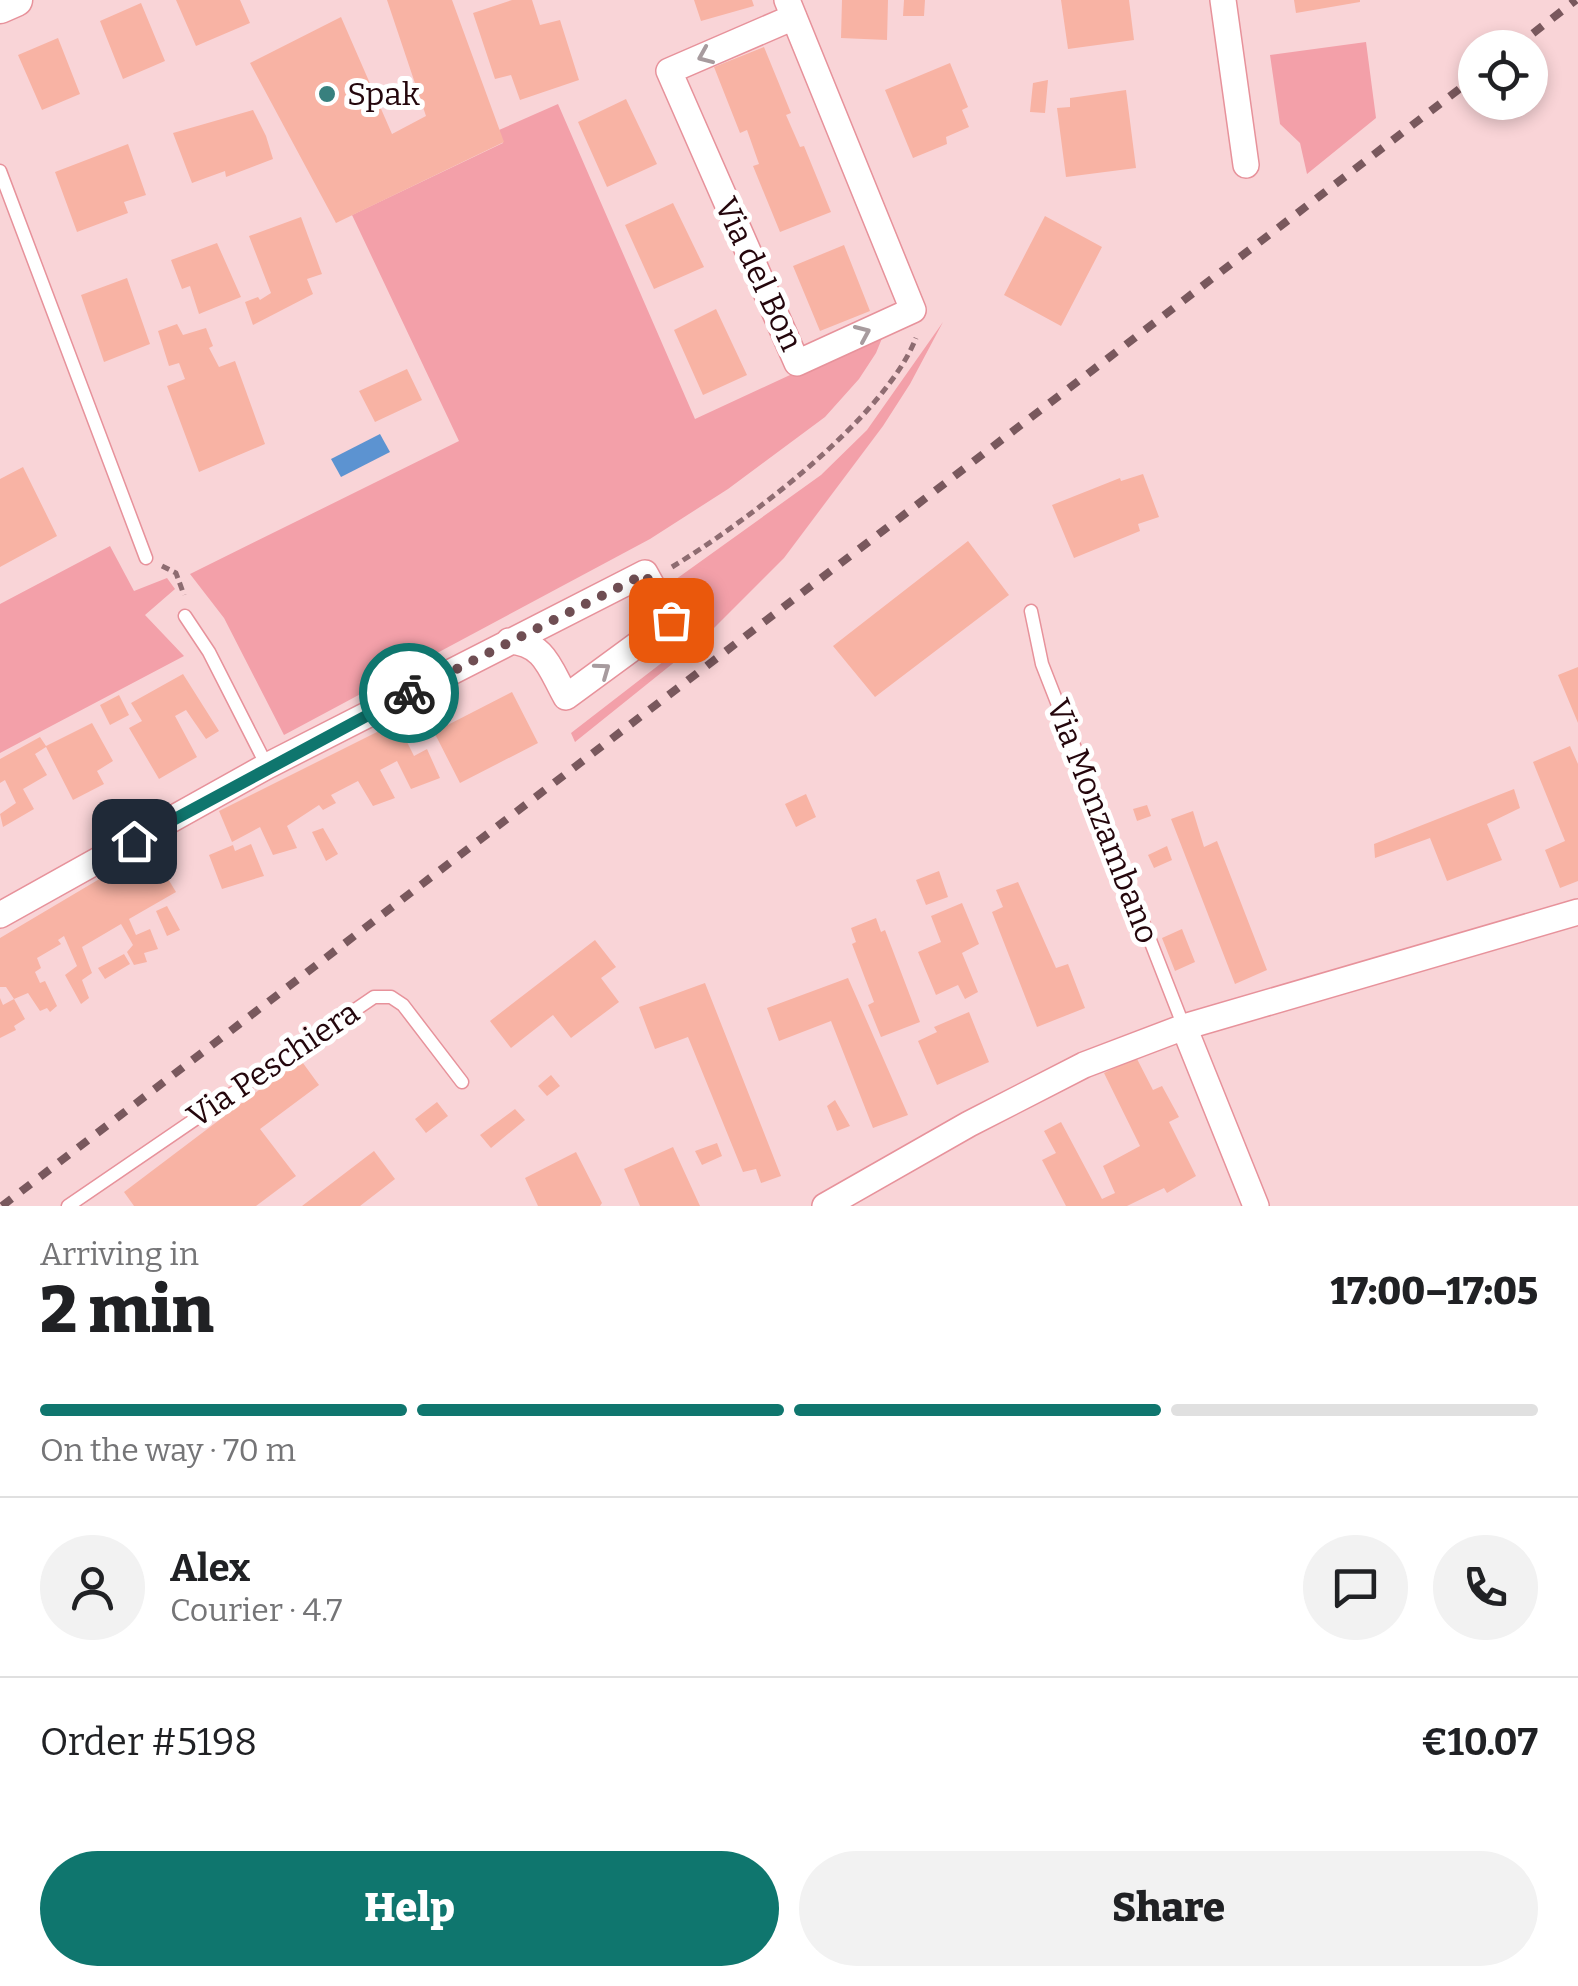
<!DOCTYPE html>
<html lang="en">
<head>
<meta charset="utf-8">
<style>
	:root { --surface:#fff; --page:#f2f2f2; --text:#202124; --muted:#757577; --line:#e0e0e0; --accent:#0f766e }
	body { margin:0; font-family:Bitter,serif; background:var(--page); color:var(--text); height:100vh; display:flex; flex-direction:column; font-size:38px; white-space:nowrap }
	* { box-sizing:border-box; margin:0 }
	p { font-size:32px; color:var(--muted) }
	.icon { flex:none; width:55px; height:55px; fill:none; stroke:currentColor; stroke-width:2; stroke-linecap:round; stroke-linejoin:round }
	.map { position:relative; height:1206px; overflow:hidden }
	.details { display:flex; flex-direction:column; background:var(--surface); flex:1 }
	.details>* { flex:none }
	.controls { position:absolute; left:1458px; top:30px; display:grid; gap:20px }
	.controls a { display:grid; place-items:center; width:90px; height:90px; border-radius:50%; background:var(--surface); box-shadow:0 5px 15px #0003; font-size:50px }
	.pin { position:absolute; display:grid; place-items:center; width:85px; height:85px; color:#fff; margin:-42px; border-radius:20px; box-shadow:0 5px 15px #0006 }
	.courier { position:absolute; display:grid; place-items:center; width:100px; height:100px; margin:-50px; border:8px solid #0f766e; border-radius:50%; background:#fff; color:#222; box-shadow:0 2px 12px #0007 }
	.overview em { font-style:normal; font-weight:800 }
	.overview div { display:flex; flex-direction:column-reverse }
	.overview { display:flex; align-items:center; justify-content:space-between; height:170px; padding:0 40px }
	h1 { font-size:65px; font-weight:800; line-height:75px }
	.bar { display:grid; grid-template-columns:repeat(4,1fr); gap:15px 10px; align-content:center; height:120px; padding:0 40px }
	.bar i { height:12px; border-radius:8px; background:var(--line) }
	.bar .selected { background:var(--accent) }
	.bar p { grid-column:span 4 }
	.line { display:flex; align-items:center; gap:25px; padding:0 40px; border-top:2px solid var(--line) }
	.line div { flex:1 }
	.round { display:grid; place-items:center; flex:none; width:105px; height:105px; border-radius:52px; background:var(--page) }
	.cta { display:flex; gap:20px; margin-top:auto; padding:20px 40px }
	.cta a { flex:1; height:115px; border-radius:60px; background:var(--accent); color:#fff; font-size:40px; font-weight:800; line-height:115px; text-align:center }
	.cta a+a { background:var(--page); color:var(--text) }
	.map>svg:first-child { display:block }
	.green { fill:#f3a0a9 }
	.water { fill:#5c93d1 }
	.building { fill:#f8b3a4 }
	.lines { fill:none; stroke-linecap:round; stroke-linejoin:round }
	.service-casing { stroke:#e7929b; stroke-width:15 }
	.minor-casing { stroke:#e7929b; stroke-width:28 }
	.tertiary-casing { stroke:#e7929b; stroke-width:35 }
	.path { stroke:#8e6c71; stroke-width:5; stroke-dasharray:8 5; stroke-linecap:butt }
	.service { stroke:#fff; stroke-width:12 }
	.minor { stroke:#fff; stroke-width:25 }
	.tertiary { stroke:#fff; stroke-width:32 }
	.rail { stroke:#79585d; stroke-width:8; stroke-dasharray:12 12; stroke-linecap:butt }
	.oneway { stroke:#a79b9e }
	.done { stroke:#6f4e53; stroke-width:10; stroke-dasharray:0 18 }
	.route { stroke:#0f766e; stroke-width:12 }
	.poi-dot { fill:#38807e; stroke:#fff; stroke-width:4 }
	.labels { text-anchor:middle; stroke-width:10; stroke-linejoin:round; paint-order:stroke }
	.poi-label { font-size:32px; fill:#24060c; stroke:#fff; text-anchor:start }
	.street-label { font-size:32px; fill:#24060c; stroke:#fff }
</style>
</head>
<body>
<div class="map">
<svg width="1578" height="1206" viewBox="0 0 1578 1206">
	<rect width="100%" height="100%" fill="#f9d4d7"/>
	<path class="green" d="M1366 42 1376 118 1307 174 1300 143 1280 124 1270 55Z
		M558 104 695 419 885 331 876 353 859 379 825 417 728 489 650 539 284 735 224 618 190 574 459 441 352 215 503 143 499 130Z
		M943 322 910 384 883 426 784 558 702 640 575 742 571 733 699 634 672 582 821 475 867 430Z
		M110 546 134 591 167 578 175 589 145 615 184 656 0 753V604Z"/>
	<path class="water" d="M380 434 390 452 341 477 331 459Z"/>
	<path class="building" d="M176 0H240L250 23 196 46Z
		M387 0H452L504 142 336 223 250 63 341 17 392 134 426 116Z
		M512 0H532L540 25 560 20 579 80 520 100 511 75 495 79 473 13Z
		M694 0H752L754 6 701 21Z
		M842 0H888L887 40 841 38Z
		M904 0H925L924 16H903Z
		M1061 0H1129L1134 40 1068 49Z
		M1294 0H1360V2L1296 13Z
		M141 3 165 61 123 79 100 21Z
		M58 38 80 94 42 110 18 55Z
		M764 47 791 113 786 115 800 147 804 146 831 212 780 232 753 166 759 164 747 130 740 133 714 67Z
		M950 63 968 107 962 110 969 127 946 137 947 144 913 158 885 90Z
		M1048 80 1045 113 1030 112 1033 83Z
		M1126 90 1136 168 1066 177 1057 108 1070 107V98Z
		M626 99 657 164 607 187 578 122Z
		M253 110 266 136 273 159 226 177 225 171 192 183 173 133Z
		M128 144 146 195 124 202 128 213 77 232 55 172Z
		M673 203 704 267 654 289 625 225Z
		M1045 216 1102 247 1061 326 1004 295Z
		M301 217 322 274 307 279 313 294 253 325 245 302 258 297 260 300 271 293 249 236Z
		M217 243 241 297 199 314 190 286 182 289 171 260Z
		M844 245 870 311 820 331 793 266Z
		M127 278 150 344 104 362 81 295Z
		M716 309 747 375 703 395 674 330Z
		M177 324 183 335 206 328 213 346 209 348 219 367 235 361 265 444 199 472 167 386 185 379 179 363 169 366 158 331Z
		M407 369 422 400 375 422 359 391Z
		M23 467 57 536 0 567V479Z
		M1143 474 1159 517 1138 524 1140 531 1074 558 1052 505 1120 478 1121 481Z
		M968 541 1009 595 875 697 833 646Z
		M1578 667V723L1558 675Z
		M183 674 219 731 206 739 186 710 175 716 197 757 159 779 129 728 142 721 131 703Z
		M512 692 538 743 460 783 434 732Z
		M119 695 129 715 110 725 100 705Z
		M397 722 414 756 427 749 440 778 411 789 397 761 380 770 395 798 373 806 358 781 331 795 336 803 323 810 319 805 287 826 297 848 273 855 260 827 232 842 219 811Z
		M92 723 113 761 97 771 104 784 73 800 46 747 35 754 47 775 23 789 34 809 3 827 0 814 16 803 5 780 0 783V759L40 737 46 746Z
		M1570 746 1578 764V881L1560 888 1545 850 1565 841 1533 762Z
		M1514 789 1520 808 1487 824 1502 860 1447 881 1430 838 1375 858 1374 844Z
		M806 794 816 817 796 827 785 804Z
		M1147 805 1151 816 1137 821 1133 809Z
		M1193 811 1204 847 1217 841 1267 970 1235 984 1171 819Z
		M323 828 338 854 326 861 312 832Z
		M251 844 264 876 222 889 209 855 233 845 235 851Z
		M1167 846 1172 860 1154 868 1148 855Z
		M150 849 176 892 129 919 136 935 150 929 158 949 144 953 147 962 134 965 127 952 133 945 121 924 82 947 92 973 82 980 89 998 81 1004 65 975 77 966 64 936 58 940 61 944 37 958 41 968 35 972 40 983 45 981 57 1006 50 1012 47 1008 40 1011 28 993 14 999 6 987H0V938Z
		M939 871 948 897 926 905 916 880Z
		M1018 882 1056 968 1068 964 1085 1008 1037 1027 992 912 1003 907 996 890Z
		M962 903 979 944 962 953 978 992 965 999 958 985 936 995 918 952 941 942 931 916Z
		M167 906 180 930 167 936 156 911Z
		M876 918 881 932 885 930 920 1022 881 1037 868 1005 874 1002 852 944 856 942 851 928Z
		M1182 929 1195 962 1175 971 1162 938Z
		M595 940 616 967 601 978 619 1002 571 1038 553 1015 511 1048 490 1021Z
		M124 954 130 964 105 979 98 968Z
		M848 978 908 1115 873 1128 831 1021 779 1041 767 1008Z
		M705 983 781 1176 761 1183 756 1169 743 1172 688 1037 655 1049 639 1007Z
		M0 998 3 1005 14 999 25 1019 14 1026 16 1030 0 1038Z
		M969 1012 989 1062 937 1085 918 1041 937 1032 934 1027Z
		M1136 1057 1153 1090 1162 1086 1179 1117 1169 1122 1196 1176 1167 1193 1164 1188 1127 1206H1066L1042 1160 1056 1153 1044 1131 1061 1122 1102 1199 1115 1193 1103 1166 1140 1146 1104 1073Z
		M300 1059 319 1085 260 1129 296 1176 256 1206H134L124 1192Z
		M551 1075 560 1086 547 1096 538 1086Z
		M835 1100 850 1126 837 1131 827 1106Z
		M437 1102 448 1116 426 1133 415 1119Z
		M515 1109 525 1120 491 1148 480 1135Z
		M717 1143 722 1156 702 1165 695 1151Z
		M673 1147 700 1206H640L624 1169Z
		M374 1151 395 1179 360 1206H302Z
		M576 1152 602 1203 600 1206H538L525 1178Z"/>
	<g class="lines">
		<g class="service-casing">
			<path id="service" d="M0 171 146 558
				M1031 611 1042 664 1184 1027
				M185 616 209 652 267 766
				M68 1206 374 997H391L403 1005 462 1082"/>
		</g>
		<g class="minor-casing">
			<path id="minor" d="M787 0 913 310 797 363 669 71 794 17
				M1223 0 1246 165
				M0 915 267 766 645 573 671 620 566 697C550 669 545 643 509 641
				M1184 1027 1256 1206
				M825 1206 969 1124 1084 1065 1184 1027 1578 912"/>
		</g>
		<g class="tertiary-casing">
			<path id="tertiary" d="M0 7 16 0"/>
		</g>
		<path class="path" d="M162 566 176 573 184 595
			M672 567C746 522 884 419 916 338"/>
		<use href="#service" class="service"/>
		<use href="#minor" class="minor"/>
		<use href="#tertiary" class="tertiary"/>
		<path class="rail" d="M1514 48 1576 0
			M2 1206 1475 77"/>
	</g>
	<defs><path id="oneway-chevron" d="M-2-3.5L2.5 0L-2 3.5" fill="none" stroke-width="1.6" stroke-linecap="round" stroke-linejoin="round" transform="scale(2.5)"/></defs>
	<g class="oneway">
		<use href="#oneway-chevron" transform="translate(705 56) rotate(157)"/>
		<use href="#oneway-chevron" transform="translate(863 333) rotate(-24)"/>
		<use href="#oneway-chevron" transform="translate(603 670) rotate(-36)"/>
	</g>
	<g class="lines">
		<path class="done" d="M409 693 645 574 671 620"/>
		<path class="route" d="M134 841 409 693"/>
	</g>
	<circle class="poi-dot" cx="327" cy="94" r="10"/>
	<g class="labels">
		<g class="poi-label">
			<text x="347" y="105">Spak</text>
		</g>
		<g class="street-label">
			<text transform="translate(759 274) rotate(65)" y="11">Via del Bon</text>
			<text transform="translate(1103 821) rotate(69)" y="11">Via Monzambano</text>
			<text transform="translate(273 1064) rotate(-34)" y="11">Via Peschiera</text>
		</g>
	</g>
</svg>
<div class="controls">
<a><svg class="icon" aria-label="locate" viewBox="0 0 24 24"><circle cx="12" cy="12" r="6"/><path d="M12 2v4M12 18v4M2 12h4M18 12h4"/></svg></a>
</div>
<div class="pin" style="left:671px;top:620px;background:#ea580c"><svg class="icon" aria-label="bag" viewBox="0 0 24 24"><path d="M5 8h14l-1 12H6zM9 8a3 3 0 0 1 6 0"/></svg></div>
<div class="pin" style="left:134px;top:841px;background:#1f2937"><svg class="icon" aria-label="home" viewBox="0 0 24 24"><path d="M3 11l9-7 9 7M6 9v11h12V9"/></svg></div>
<div class="courier" style="left:409px;top:693px"><svg class="icon" aria-label="bike" viewBox="0 0 24 24"><circle cx="6" cy="16" r="4"/><circle cx="18" cy="16" r="4"/><path d="M6 16l4-8h5l3 8M10 8l3 8H6M13 5h3"/></svg></div>
</div>
<section class="details">
<div class="overview"><div><h1>2 min</h1><p>Arriving in</p></div><em>17:00–17:05</em></div>
<div class="bar"><i class="selected"></i><i class="selected"></i><i class="selected"></i><i></i><p>On the way · 70 m</p></div>
<div class="line" style="height:180px"><a class="round"><svg class="icon" aria-label="person" viewBox="0 0 24 24"><circle cx="12" cy="8" r="4"/><path d="M4 21q1-7 8-7t8 7"/></svg></a><div><b>Alex</b><p>Courier · 4.7</p></div><a class="round"><svg class="icon" aria-label="chat" viewBox="0 0 24 24"><path d="M4 5h16v11H9l-5 4z"/></svg></a><a class="round"><svg class="icon" aria-label="phone" viewBox="0 0 24 24"><path d="M5 4h4l2 5-3 2q2 4 5 5l2-3 5 2v4C11 20 4 13 5 4z"/></svg></a></div>
<div class="line" style="height:130px"><div>Order #5198</div><b>€10.07</b></div>
<div class="cta"><a>Help</a><a>Share</a></div>
</section>
</body>
</html>
